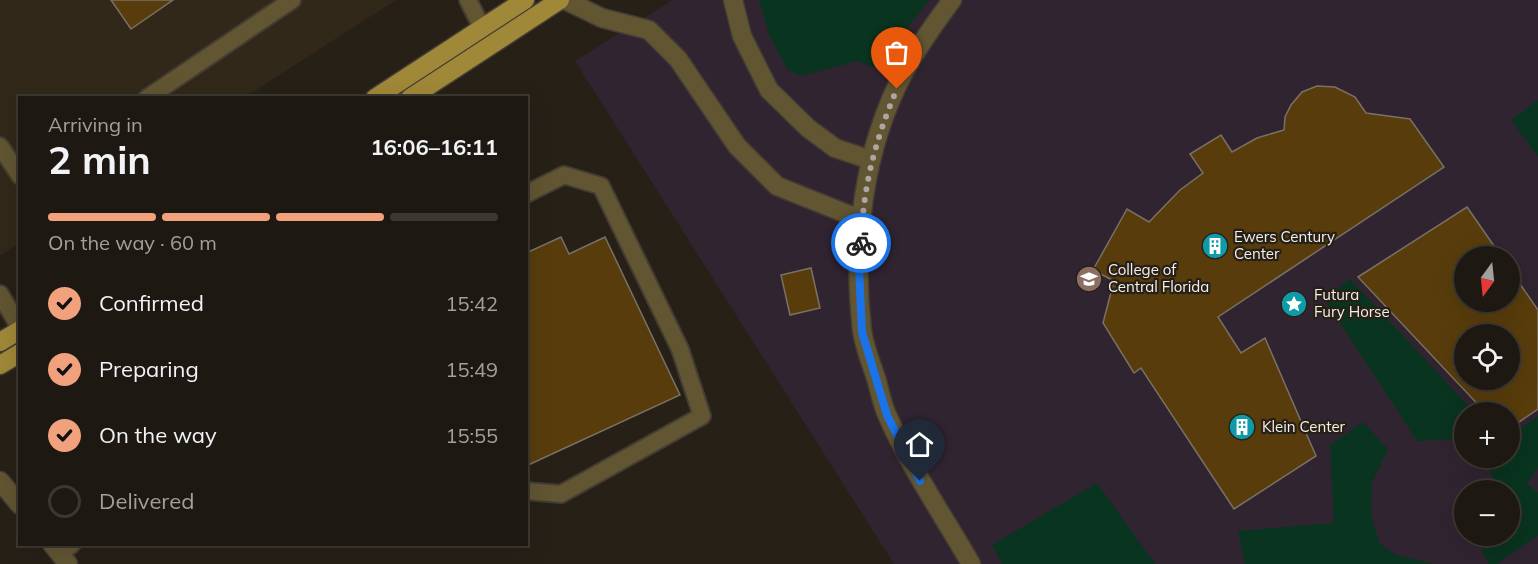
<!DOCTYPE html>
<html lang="en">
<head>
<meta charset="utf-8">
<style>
	:root { --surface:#1d1811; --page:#25211a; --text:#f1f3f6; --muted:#a0a09f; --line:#3b3731; --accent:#f1a17c }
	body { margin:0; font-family:Mulish,sans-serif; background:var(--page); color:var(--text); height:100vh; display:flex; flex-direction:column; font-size:22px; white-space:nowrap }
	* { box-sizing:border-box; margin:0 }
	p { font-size:20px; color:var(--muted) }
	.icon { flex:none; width:33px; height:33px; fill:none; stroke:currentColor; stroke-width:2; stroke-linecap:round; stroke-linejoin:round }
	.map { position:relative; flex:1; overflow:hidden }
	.drawer { position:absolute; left:18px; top:96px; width:510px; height:450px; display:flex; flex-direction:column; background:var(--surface); border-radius:0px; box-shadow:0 6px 24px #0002,0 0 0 2px var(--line) }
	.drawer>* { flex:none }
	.needle { width:39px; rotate:195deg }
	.fabs { position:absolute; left:1454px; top:246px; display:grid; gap:12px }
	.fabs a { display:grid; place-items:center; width:66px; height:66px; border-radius:50%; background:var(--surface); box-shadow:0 6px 24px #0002,0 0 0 2px var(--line); font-size:30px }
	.pin { position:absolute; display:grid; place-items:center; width:51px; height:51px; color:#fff; margin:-62px -26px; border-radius:50% 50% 50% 0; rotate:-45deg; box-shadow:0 0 6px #0007 }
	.pin .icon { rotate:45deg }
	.courier { position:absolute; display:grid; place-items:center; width:60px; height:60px; margin:-30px; border:4px solid #1a73e8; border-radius:50%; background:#fff; color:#222; box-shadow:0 2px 8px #0007 }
	.headline em { font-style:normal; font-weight:700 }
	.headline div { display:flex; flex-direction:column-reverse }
	.headline { display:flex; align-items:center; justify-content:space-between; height:102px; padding:0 30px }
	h1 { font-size:39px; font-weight:700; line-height:45px }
	.bar { display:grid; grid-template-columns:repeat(4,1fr); gap:9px 6px; align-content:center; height:72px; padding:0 30px }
	.bar i { height:8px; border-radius:4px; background:var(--line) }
	.bar .on { background:var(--accent) }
	.bar p { grid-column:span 4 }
	ol { padding:0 30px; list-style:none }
	li { display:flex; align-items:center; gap:18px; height:66px }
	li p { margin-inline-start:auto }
	li .icon { padding:6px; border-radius:50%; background:var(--accent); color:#111; stroke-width:4 }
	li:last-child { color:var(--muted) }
	li i { width:33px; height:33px; border:3px solid var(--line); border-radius:50% }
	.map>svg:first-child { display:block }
	.built { fill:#322819 }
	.education { fill:#302431; fill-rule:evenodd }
	.green { fill:#09341f }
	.building { fill:#583c0c; stroke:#797166; stroke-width:1.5; fill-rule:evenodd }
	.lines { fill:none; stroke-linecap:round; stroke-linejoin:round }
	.lane-casing { stroke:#443d34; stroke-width:20 }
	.street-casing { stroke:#443d34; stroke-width:21 }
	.primary-casing { stroke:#443d34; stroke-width:21 }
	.lane { stroke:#615532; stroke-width:16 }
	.street { stroke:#615532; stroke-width:18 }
	.primary { stroke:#a08839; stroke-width:18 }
	.done { stroke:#aca7a0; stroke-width:6; stroke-dasharray:0 10.8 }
	.route { stroke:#1a73e8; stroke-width:8 }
	.labels { text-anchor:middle; stroke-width:4.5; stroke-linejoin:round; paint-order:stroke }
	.poi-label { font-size:15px; fill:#f4efe9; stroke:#272017; text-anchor:start }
</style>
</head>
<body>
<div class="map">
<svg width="1538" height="564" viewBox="0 0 1538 564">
	<rect width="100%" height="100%" fill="#272017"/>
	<path class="built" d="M0 0H396L245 97 20 98 19 243 0 256Z"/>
	<path class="education" d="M673 0H1538V564H894L575 61ZM1464 256H1509V302H1464ZM1464 334H1509V380H1464ZM1464 412H1509V458H1464ZM1464 490H1509V536H1464Z"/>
	<path class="green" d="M759 0H929L901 36 884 72 858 61 800 76 788 70 770 37Z
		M1538 100V157L1511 120Z
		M1350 279 1474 412H1464V444L1447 439 1417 441 1324 298Z
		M1538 416V467L1527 484 1538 493V535L1497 564H1489L1481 550 1489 536H1509V490H1497L1487 462 1482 458H1509V436Z
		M1363 422 1388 449 1372 483 1371 516 1380 544 1396 555 1434 564H1245L1238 531 1334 523 1330 445Z
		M1097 483 1155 564H1002L992 545Z"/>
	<path class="building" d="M111 0H173L131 29Z
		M1317 86 1335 87 1355 97 1366 113 1410 119 1444 167 1218 317 1241 353 1265 338 1316 456 1234 509 1141 368 1134 373 1103 323 1114 281 1093 270 1127 209 1149 222 1180 190 1203 173 1190 154 1221 135 1232 152 1257 138 1284 130 1285 117 1291 105 1302 92Z
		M1467 207 1501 256H1464V302H1509V268L1538 310V409L1509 429V412H1485L1358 277ZM1464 334H1509V380H1464Z
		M561 237 569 254 605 237 680 395 526 466V253Z
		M811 268 820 308 790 315 781 275Z"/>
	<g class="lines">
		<g class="lane-casing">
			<path id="lane" d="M468 0 482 28
				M147 98 292 0
				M0 146 20 176
				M526 194 564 175 601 186 680 349 702 416 561 494 526 491
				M0 294 20 328
				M60 554 72 544"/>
		</g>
		<g class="street-casing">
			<path id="street" d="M565 0 602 18 649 30 678 59 737 146 777 186 862 220
				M733 0 742 36 769 90 808 128 835 148 871 160
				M952 0C935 23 918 47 904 72 863 149 852 244 862 330 864 346 871 363 876 378 880 391 882 405 888 417 911 469 943 515 971 564
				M0 481 20 505
				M52 544 68 564"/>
		</g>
		<g class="primary-casing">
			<path id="primary" d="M375 98 525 0
				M410 98 560 0
				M0 342 20 330
				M0 365 20 353"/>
		</g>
		<use href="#lane" class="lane"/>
		<use href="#street" class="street"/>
		<use href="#primary" class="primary"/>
	</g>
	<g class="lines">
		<path class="done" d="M861 243C863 187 875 140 897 89"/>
		<path class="route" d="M861 243 859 266 862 332 887 415 920 481"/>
	</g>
	<defs>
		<g id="building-disc" transform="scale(1.35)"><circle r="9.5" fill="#0f9aa8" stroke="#272017"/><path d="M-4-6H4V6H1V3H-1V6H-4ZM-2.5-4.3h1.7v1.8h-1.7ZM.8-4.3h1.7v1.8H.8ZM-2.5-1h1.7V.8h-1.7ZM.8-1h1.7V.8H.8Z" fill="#fff"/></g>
		<g id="university-disc" transform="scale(1.35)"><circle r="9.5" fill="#8d6e63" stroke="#272017"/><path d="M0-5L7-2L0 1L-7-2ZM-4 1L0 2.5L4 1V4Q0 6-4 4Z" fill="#fff"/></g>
		<g id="sight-disc" transform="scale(1.35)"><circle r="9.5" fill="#0f9aa8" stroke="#272017"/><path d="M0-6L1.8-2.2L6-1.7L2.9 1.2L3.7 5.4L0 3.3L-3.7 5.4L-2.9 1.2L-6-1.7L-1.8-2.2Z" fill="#fff"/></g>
	</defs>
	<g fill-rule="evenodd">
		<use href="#building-disc" x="1215" y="246"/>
		<use href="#university-disc" x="1089" y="279"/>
		<use href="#sight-disc" x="1294" y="304"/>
		<use href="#building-disc" x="1242" y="427"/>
	</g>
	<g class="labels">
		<g class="poi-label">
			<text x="1234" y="242">Ewers Century<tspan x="1234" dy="17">Center</tspan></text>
			<text x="1108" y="275">College of<tspan x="1108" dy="17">Central Florida</tspan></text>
			<text x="1314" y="300">Futura<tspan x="1314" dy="17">Fury Horse</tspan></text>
			<text x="1262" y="432">Klein Center</text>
		</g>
	</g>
</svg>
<div class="fabs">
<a><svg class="needle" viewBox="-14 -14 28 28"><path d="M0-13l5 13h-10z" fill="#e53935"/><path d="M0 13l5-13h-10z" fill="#a0a09f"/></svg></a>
<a><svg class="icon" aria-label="locate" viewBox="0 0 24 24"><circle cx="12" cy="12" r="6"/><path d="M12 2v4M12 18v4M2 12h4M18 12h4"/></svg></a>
<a>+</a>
<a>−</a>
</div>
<div class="pin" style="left:897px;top:89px;background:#ea580c"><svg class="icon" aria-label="bag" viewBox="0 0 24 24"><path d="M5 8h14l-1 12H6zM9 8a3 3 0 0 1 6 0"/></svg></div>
<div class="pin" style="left:920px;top:481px;background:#1f2937"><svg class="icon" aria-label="home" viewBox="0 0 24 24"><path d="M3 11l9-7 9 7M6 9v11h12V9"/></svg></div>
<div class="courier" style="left:861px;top:243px"><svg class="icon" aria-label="bike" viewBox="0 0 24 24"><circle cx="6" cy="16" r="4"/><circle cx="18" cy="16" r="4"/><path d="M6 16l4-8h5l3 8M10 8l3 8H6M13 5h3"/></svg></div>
<section class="drawer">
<div class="headline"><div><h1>2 min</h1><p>Arriving in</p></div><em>16:06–16:11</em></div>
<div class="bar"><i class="on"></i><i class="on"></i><i class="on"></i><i></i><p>On the way · 60 m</p></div>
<ol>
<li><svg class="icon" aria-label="check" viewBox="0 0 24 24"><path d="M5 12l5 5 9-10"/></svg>Confirmed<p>15:42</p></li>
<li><svg class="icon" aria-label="check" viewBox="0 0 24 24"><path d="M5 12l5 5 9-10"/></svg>Preparing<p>15:49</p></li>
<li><svg class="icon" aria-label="check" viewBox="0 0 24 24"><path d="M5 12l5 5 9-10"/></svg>On the way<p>15:55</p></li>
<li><i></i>Delivered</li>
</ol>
</section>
</div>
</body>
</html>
